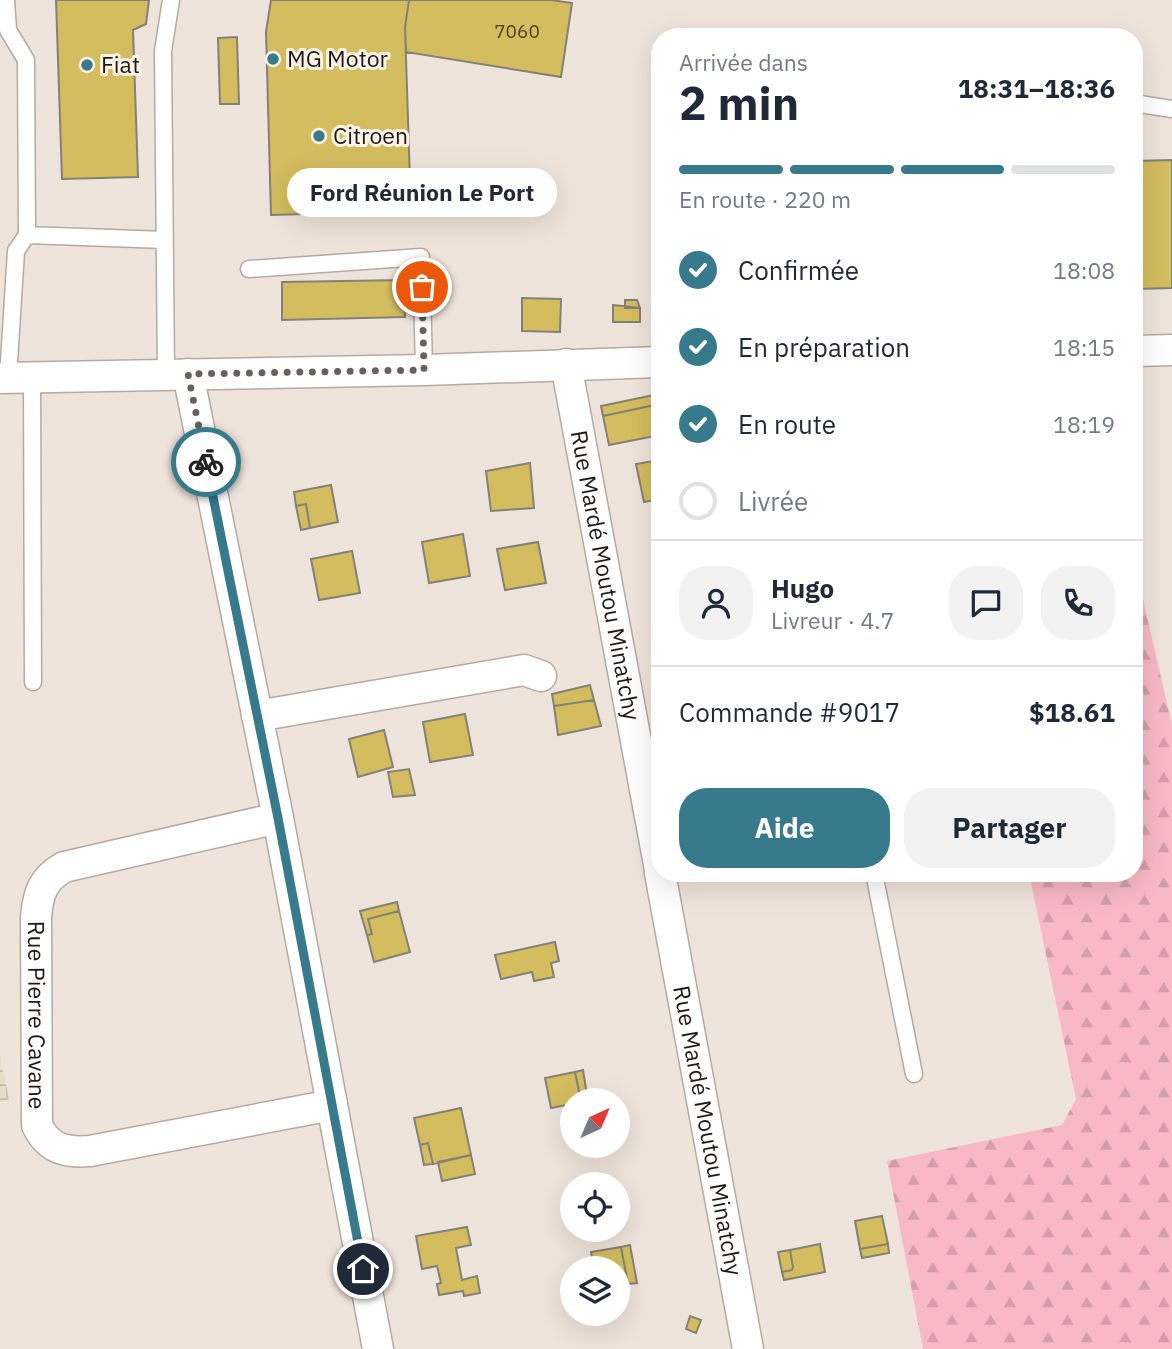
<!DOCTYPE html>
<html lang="fr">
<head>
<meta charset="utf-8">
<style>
	:root { --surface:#fff; --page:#f2f2f3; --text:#1f2937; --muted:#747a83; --line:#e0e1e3; --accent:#377a8b }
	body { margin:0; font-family:"IBM Plex Sans",sans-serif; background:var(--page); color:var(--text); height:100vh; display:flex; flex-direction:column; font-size:26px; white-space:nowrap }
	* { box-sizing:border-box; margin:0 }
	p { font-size:23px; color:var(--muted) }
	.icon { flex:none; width:38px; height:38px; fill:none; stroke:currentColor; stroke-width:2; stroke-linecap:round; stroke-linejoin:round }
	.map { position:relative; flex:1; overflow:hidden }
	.side { position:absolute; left:651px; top:28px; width:492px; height:854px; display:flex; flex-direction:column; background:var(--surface); border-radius:28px; box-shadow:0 7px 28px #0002 }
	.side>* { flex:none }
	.needle { width:46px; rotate:44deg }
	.tools { position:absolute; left:560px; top:1088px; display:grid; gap:14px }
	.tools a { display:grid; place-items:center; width:70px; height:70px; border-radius:50%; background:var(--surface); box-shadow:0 7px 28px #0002; font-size:35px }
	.pin { position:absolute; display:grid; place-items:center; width:60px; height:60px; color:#fff; margin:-30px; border:4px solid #fff; border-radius:50%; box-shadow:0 2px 7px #0007 }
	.courier { position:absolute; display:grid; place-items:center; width:70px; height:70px; margin:-35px; border:5px solid #377a8b; border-radius:50%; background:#fff; color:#222; box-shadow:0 2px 9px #0007 }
	.bubble { position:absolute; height:49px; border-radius:24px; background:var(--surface); box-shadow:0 7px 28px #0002; font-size:23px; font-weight:700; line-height:49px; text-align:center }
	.head em { font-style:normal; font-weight:700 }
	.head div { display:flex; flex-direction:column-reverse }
	.head { display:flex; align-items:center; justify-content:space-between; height:119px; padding:0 28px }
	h1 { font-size:46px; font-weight:700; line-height:52px }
	.bar { display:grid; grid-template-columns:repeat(4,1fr); gap:10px 7px; align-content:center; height:84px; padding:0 28px }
	.bar i { height:9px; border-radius:5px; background:var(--line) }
	.bar .active { background:var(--accent) }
	.bar p { grid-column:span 4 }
	.line { display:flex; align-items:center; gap:18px; padding:0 28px; border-top:2px solid var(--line) }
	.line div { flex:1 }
	.round { display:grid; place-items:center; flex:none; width:74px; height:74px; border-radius:28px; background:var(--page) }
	ol { padding:0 28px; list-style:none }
	li { display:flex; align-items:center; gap:21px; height:77px }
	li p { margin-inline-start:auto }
	li .icon { padding:7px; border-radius:50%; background:var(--accent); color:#fff; stroke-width:4 }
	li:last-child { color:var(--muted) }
	li i { width:38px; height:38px; border:4px solid var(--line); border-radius:50% }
	.primary-button { display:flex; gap:14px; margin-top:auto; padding:14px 28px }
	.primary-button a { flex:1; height:80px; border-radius:28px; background:var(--accent); color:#fff; font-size:28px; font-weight:700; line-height:80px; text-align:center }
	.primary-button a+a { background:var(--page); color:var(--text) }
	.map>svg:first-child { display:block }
	.industrial { fill:url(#industrial-grid) }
	.forest { fill:url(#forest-firs) }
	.building { fill:#d4bd5f; stroke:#848276; stroke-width:2 }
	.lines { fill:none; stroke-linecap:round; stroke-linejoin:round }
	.service-casing { stroke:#b4aaa1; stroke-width:19 }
	.minor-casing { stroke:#b4aaa1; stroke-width:33 }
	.service { stroke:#fff; stroke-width:16 }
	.minor { stroke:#fff; stroke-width:30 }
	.done { stroke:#67615c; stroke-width:7; stroke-dasharray:0 12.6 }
	.route { stroke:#377a8b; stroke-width:9 }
	.poi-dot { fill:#377a8b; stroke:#fcf2e8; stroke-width:2.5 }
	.labels { text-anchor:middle; stroke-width:6; stroke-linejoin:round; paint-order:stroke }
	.number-label { font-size:19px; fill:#4c4329 }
	.poi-label { font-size:23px; fill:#1e1a17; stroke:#fcf2e8; text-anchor:start }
	.street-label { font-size:23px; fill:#1e1a17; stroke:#fcf2e8 }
</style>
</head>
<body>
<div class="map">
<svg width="1172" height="1349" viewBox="0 0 1172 1349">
	<defs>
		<pattern id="industrial-grid" width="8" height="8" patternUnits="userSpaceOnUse" patternTransform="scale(1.75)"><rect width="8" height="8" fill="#ebdbcb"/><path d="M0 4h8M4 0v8" fill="none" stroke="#c9bbae"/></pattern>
		<pattern id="forest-firs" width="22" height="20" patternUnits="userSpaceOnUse" patternTransform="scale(1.75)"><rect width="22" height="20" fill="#f8b9c5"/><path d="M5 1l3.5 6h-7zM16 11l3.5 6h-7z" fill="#d49ea8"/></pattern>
	</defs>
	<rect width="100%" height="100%" fill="#efe4db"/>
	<path class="industrial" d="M0 1056 9 1099 0 1103Z"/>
	<path class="forest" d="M1140 586 1172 725V1349H923L887 1161 1062 1125 1076 1099 1029 873H1134V588Z"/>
	<path class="building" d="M56 0H149L146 24 133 30 138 177 62 179Z
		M271 0H409L405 27 411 211 271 215 266 32Z
		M409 0H551L572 3 561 77 406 52 405 27Z
		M237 37 239 104H220L218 38Z
		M1172 160V288L1134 289V161Z
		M404 280 405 317 282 320V282Z
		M522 298 561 299 560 332 522 331Z
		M625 300H637L640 308H625Z
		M613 305 640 308V322H613Z
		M654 395 655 405 603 416 601 406Z
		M655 405 660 435 609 445 603 416Z
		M660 460V499L644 502 636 464Z
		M530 463 534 508 491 511 486 471Z
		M331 485 338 522 310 528 306 504 296 506 294 492Z
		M306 504 310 528 301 530 296 506Z
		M463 534 470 576 429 583 422 542Z
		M538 542 546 583 505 590 497 549Z
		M352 551 360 593 319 600 311 559Z
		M590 685 594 700 554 706 552 694Z
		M594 700 601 726 558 735 554 706Z
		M465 714 473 755 430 762 423 722Z
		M384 730 393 767 358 777 349 739Z
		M409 769 415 795 393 797 388 772Z
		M397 902 399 911 368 919 372 934 367 935 360 911Z
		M399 911 410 952 374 962 367 935 372 934 368 919Z
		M555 942 559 961 551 963 554 977 534 981 532 972 501 979 495 955Z
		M583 1070 588 1101H581L575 1072Z
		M575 1072 581 1101H572V1104L551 1108 545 1078Z
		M461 1108 471 1155 433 1164 428 1143 420 1145 414 1118Z
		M428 1143 433 1164 424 1165 420 1145Z
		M471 1155 475 1174 442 1181 438 1162Z
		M882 1216 888 1244 860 1249 855 1221Z
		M467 1227 471 1245 456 1248 462 1280 477 1276 480 1293 464 1296 463 1291 439 1295 437 1284 441 1283 437 1266 422 1269 416 1236Z
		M820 1244 825 1272 784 1280 782 1272 792 1270 793 1267 790 1250Z
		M888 1244 889 1253 862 1258 860 1249Z
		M630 1245 637 1283 628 1284 621 1247Z
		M621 1247 628 1284 618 1286V1269H594L591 1252Z
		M790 1250 793 1267 792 1270 782 1272 778 1252Z
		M690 1316 701 1320 696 1333 686 1329Z"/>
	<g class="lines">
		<g class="service-casing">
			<path id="service" d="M6 0 8 30 26 60 27 235 16 251 8 378
				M1134 103 1172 109
				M27 235 165 240
				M249 269 421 257
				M422 287 424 370
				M166 375 163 51 171 0
				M32 377 33 682
				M874 873 914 1074"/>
		</g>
		<g class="minor-casing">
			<g id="minor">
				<path d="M1134 351 1172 350"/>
				<path id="s1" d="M566 364 660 870"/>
				<path d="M188 374 278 818 378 1349"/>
				<path d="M0 378 424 370 660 362"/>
				<path d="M257 716 524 670 541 676"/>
				<path id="s2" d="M278 818 64 867C43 879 38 893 36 917L37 1125C48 1149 66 1153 90 1151L332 1105"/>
				<path id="s3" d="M660 873 748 1349"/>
			</g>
		</g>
		<use href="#service" class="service"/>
		<use href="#minor" class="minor"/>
	</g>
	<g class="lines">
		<path class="done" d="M206 462 188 374 424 370 422 287"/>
		<path class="route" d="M206 462 278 818 363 1269"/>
	</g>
	<g class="poi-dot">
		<circle cx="273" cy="59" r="7"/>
		<circle cx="87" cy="65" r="7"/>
		<circle cx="319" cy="136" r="7"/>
	</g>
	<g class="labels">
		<g class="number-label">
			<text x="517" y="38">7060</text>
		</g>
		<g class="poi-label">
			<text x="287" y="67">MG Motor</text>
			<text x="101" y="73">Fiat</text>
			<text x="333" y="144">Citroen</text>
		</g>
		<g class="street-label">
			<text dy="8" stroke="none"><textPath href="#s1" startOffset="215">Rue Mardé Moutou Minatchy</textPath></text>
			<text dy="8" stroke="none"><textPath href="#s2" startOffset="378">Rue Pierre Cavane</textPath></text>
			<text dy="8" stroke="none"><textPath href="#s3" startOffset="262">Rue Mardé Moutou Minatchy</textPath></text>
		</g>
	</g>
</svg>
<div class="tools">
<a><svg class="needle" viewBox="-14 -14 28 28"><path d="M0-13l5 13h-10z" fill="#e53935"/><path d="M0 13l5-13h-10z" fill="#747a83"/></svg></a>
<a><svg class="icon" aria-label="locate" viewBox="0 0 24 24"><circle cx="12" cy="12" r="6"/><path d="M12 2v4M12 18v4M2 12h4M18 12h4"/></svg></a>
<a><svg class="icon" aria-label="layers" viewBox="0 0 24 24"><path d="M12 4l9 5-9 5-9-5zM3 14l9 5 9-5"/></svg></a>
</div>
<div class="pin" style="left:422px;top:287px;background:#ea580c"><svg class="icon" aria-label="bag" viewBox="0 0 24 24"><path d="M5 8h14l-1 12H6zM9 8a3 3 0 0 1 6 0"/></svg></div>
<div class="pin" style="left:363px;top:1269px;background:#1f2937"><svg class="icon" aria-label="home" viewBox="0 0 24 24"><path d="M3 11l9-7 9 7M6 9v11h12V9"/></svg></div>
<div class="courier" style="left:206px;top:462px"><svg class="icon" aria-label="bike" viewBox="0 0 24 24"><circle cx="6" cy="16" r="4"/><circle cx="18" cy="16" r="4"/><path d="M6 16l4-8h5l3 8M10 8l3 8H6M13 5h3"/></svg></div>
<div class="bubble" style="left:287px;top:168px;width:270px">Ford Réunion Le Port</div>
<section class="side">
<div class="head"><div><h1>2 min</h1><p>Arrivée dans</p></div><em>18:31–18:36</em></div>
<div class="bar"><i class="active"></i><i class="active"></i><i class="active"></i><i></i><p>En route · 220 m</p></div>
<ol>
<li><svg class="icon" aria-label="check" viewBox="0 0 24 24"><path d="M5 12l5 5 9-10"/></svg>Confirmée<p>18:08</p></li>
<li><svg class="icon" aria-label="check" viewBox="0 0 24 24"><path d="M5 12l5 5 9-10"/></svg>En préparation<p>18:15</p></li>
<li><svg class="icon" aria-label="check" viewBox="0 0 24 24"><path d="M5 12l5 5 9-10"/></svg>En route<p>18:19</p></li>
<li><i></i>Livrée</li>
</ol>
<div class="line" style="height:126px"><a class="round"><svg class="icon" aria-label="person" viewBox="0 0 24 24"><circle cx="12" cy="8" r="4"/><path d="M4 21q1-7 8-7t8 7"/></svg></a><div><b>Hugo</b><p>Livreur · 4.7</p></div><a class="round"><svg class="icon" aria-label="chat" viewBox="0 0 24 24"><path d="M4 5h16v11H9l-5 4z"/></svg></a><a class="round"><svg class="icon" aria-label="phone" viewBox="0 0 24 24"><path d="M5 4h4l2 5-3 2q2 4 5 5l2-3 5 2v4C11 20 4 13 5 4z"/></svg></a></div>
<div class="line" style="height:91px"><div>Commande #9017</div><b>$18.61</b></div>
<div class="primary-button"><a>Aide</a><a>Partager</a></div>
</section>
</div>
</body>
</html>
